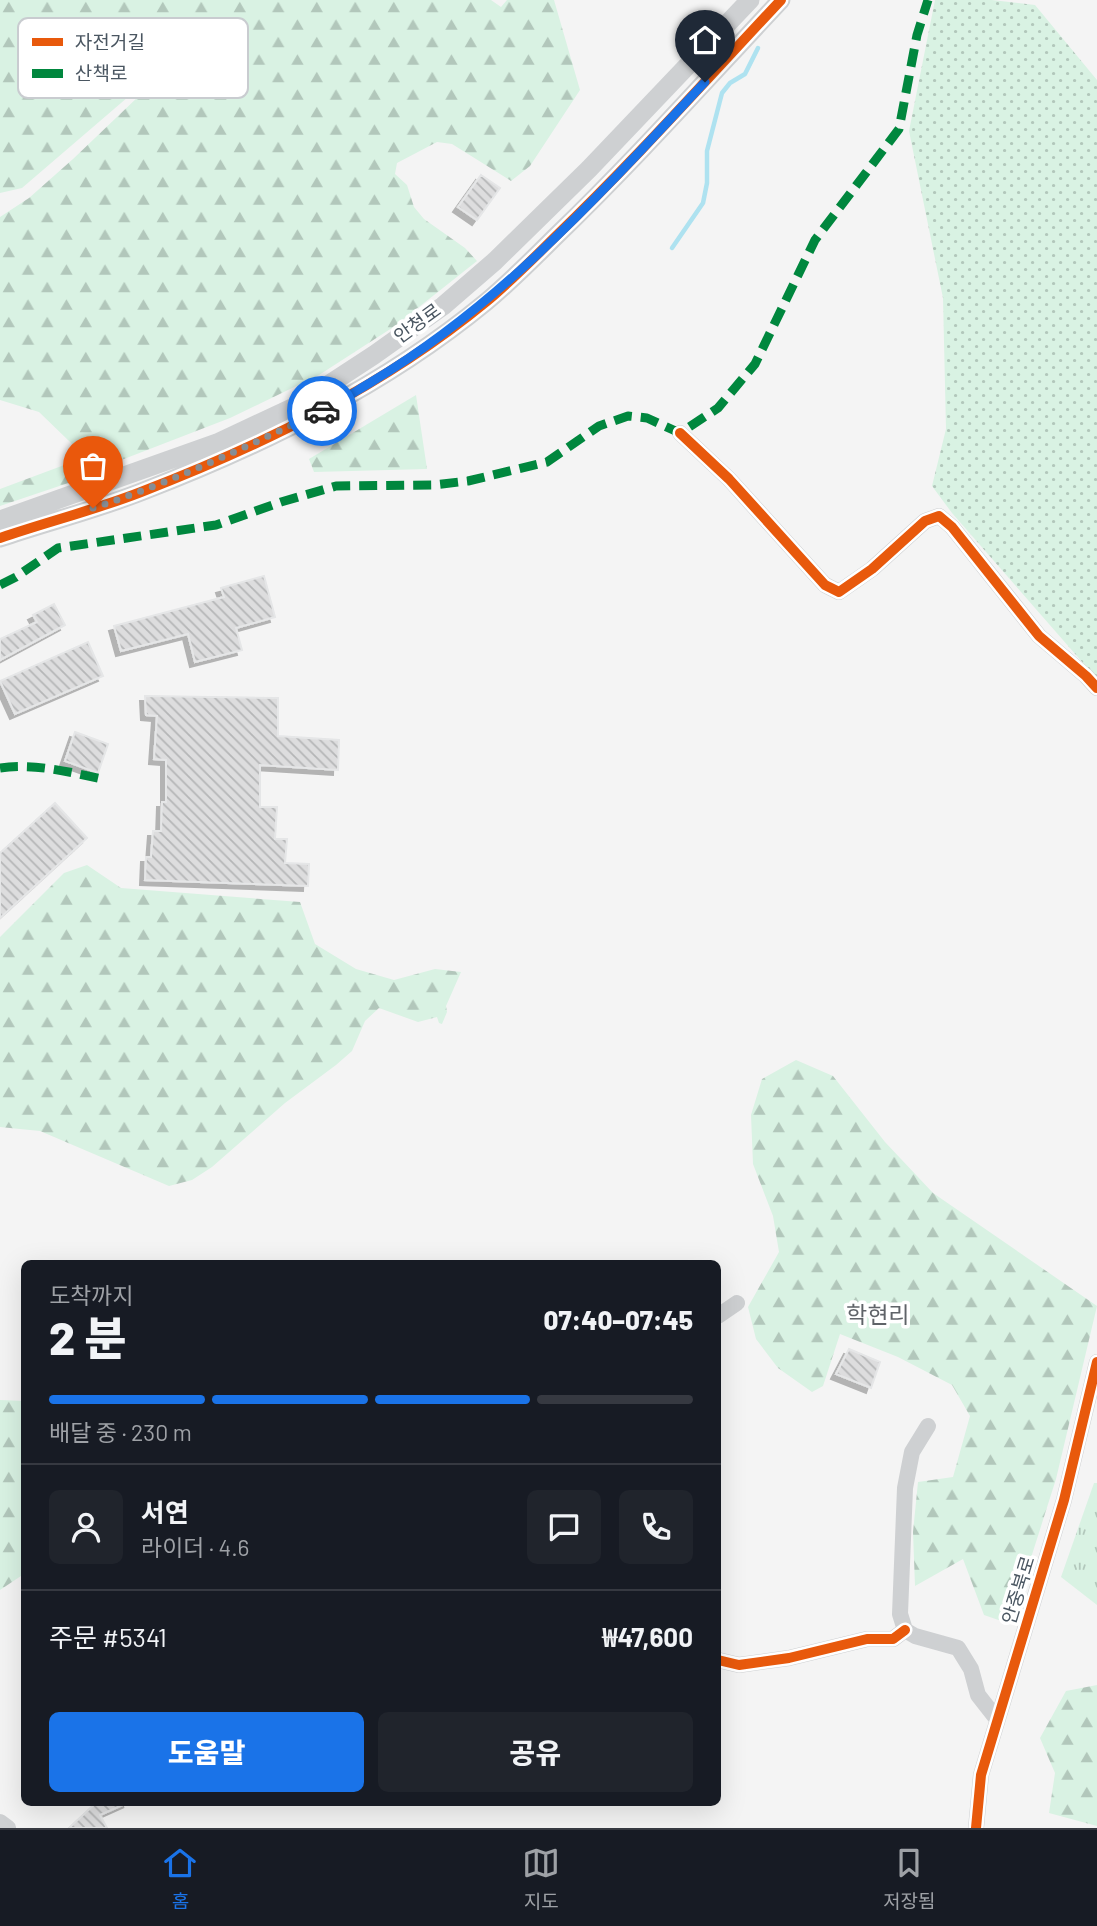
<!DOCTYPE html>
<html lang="ko">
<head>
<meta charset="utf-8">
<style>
	:root { --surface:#171b24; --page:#20242c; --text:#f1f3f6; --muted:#9ea1a6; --line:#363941; --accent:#1a73e8 }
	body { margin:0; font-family:Barlow,"Noto Sans KR",sans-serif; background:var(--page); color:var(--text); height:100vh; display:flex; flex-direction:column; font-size:26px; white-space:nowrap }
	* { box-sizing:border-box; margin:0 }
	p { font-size:23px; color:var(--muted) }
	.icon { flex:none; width:38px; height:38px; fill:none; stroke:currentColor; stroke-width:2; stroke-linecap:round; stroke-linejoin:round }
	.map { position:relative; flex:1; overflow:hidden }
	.sheet { position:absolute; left:21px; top:1260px; width:700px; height:546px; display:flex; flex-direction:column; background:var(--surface); border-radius:10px; box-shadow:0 7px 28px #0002 }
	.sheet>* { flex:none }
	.pin { position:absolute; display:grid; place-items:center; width:60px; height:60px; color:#fff; margin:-72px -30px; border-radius:50% 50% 50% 0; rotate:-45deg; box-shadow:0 0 7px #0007 }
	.pin .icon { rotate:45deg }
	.courier { position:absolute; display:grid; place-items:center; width:70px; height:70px; margin:-35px; border:5px solid #1a73e8; border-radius:50%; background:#fff; color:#222; box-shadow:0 2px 9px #0007 }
	.head em { font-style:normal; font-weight:800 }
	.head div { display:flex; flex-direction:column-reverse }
	.head { display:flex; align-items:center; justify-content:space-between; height:119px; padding:0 28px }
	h1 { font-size:46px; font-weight:800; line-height:52px }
	.bar { display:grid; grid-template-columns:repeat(4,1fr); gap:10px 7px; align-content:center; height:84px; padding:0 28px }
	.bar i { height:9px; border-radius:5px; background:var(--line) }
	.bar .current { background:var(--accent) }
	.bar p { grid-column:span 4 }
	.line { display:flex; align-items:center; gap:18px; padding:0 28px; border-top:2px solid var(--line) }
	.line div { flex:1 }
	.round { display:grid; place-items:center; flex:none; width:74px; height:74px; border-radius:10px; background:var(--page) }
	.button { display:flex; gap:14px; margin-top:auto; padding:14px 28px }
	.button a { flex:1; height:80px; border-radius:10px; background:var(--accent); color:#fff; font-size:28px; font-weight:800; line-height:80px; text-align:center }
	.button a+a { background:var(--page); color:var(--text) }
	.dock { display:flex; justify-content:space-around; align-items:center; height:98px; border-top:2px solid var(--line); background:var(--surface); font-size:19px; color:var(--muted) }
	.dock a { display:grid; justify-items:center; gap:4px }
	.dock .current { color:var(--accent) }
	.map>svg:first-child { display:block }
	.grass { fill:url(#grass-tufts) }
	.forest { fill:url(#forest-firs) }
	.park { fill:url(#park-dots) }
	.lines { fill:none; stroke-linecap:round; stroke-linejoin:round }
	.stream { stroke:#aee2f0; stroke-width:4.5 }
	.building { fill:url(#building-back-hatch); stroke:#e5e6e7; stroke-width:2; filter:url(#shadow) }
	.minor { stroke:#ced0d2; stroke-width:16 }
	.tertiary { stroke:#ced0d2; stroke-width:19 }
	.quiet { stroke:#00873e; stroke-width:9; stroke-dasharray:18 9; stroke-linecap:butt }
	.cycleway-casing { stroke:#fff; stroke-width:15 }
	.cycleway { stroke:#e8590c; stroke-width:10 }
	.done { stroke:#868d94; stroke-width:7; stroke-dasharray:0 12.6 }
	.route { stroke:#1a73e8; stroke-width:9 }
	.labels { text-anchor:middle; stroke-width:7; stroke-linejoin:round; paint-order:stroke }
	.street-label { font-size:19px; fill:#4a5661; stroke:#fff }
	.quarter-label { font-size:23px; fill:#5f6368; stroke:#fff }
	.key { fill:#fff; stroke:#c9ccd0; stroke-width:2 }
	.key-label { font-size:19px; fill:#4a5661 }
</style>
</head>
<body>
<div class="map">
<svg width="1097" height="1828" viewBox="0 0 1097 1828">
	<defs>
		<pattern id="grass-tufts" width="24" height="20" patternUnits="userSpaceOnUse" patternTransform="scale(1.75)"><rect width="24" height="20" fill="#d9f2e3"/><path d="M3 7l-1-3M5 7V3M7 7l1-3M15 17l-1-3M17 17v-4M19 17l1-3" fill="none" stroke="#b2c7bb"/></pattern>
		<pattern id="forest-firs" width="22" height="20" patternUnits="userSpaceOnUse" patternTransform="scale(1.75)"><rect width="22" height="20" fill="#d9f2e3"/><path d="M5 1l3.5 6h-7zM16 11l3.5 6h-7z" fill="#b2c7bb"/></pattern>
		<pattern id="park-dots" width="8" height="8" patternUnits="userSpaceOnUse" patternTransform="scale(1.75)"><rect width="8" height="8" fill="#d9f2e3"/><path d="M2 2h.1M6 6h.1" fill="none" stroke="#b2c7bb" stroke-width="1.8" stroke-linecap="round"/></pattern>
		<pattern id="building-back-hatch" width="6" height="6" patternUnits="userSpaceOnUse" patternTransform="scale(1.75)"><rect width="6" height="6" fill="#ddddde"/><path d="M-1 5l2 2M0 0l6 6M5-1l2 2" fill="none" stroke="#b5b6b7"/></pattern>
		<filter id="shadow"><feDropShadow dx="-5" dy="5" stdDeviation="0" flood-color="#0004"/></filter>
	</defs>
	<rect width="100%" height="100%" fill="#f4f4f4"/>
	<path class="grass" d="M1094 1483H1097V1605L1061 1577Z"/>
	<path class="forest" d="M0 0H491L501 7 507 0H554L580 90 530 166 511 181 452 144 437 142 397 163 395 174 407 185 414 207 424 219 465 248 477 261 395 326 319 375 230 418 98 469 39 412 0 400V217L29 198 73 159 162 74 128 97 22 188 0 193Z
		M416 395 427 469 314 472 309 459Z
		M83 458 98 473 0 506V489Z
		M87 865 121 888 300 902 315 944 356 969 394 980 435 969 461 972 446 1006 447 1012 442 1024 439 1023 437 1017 418 1022 379 1008 365 1021 352 1051 336 1065 285 1103 212 1167 192 1180 169 1186 40 1131 0 1127V937L64 873Z
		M796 1060 833 1076 885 1142 933 1193 1097 1306 1056 1479 1010 1624 984 1615 963 1559 915 1586 913 1532 918 1482 953 1477 970 1416 952 1385 898 1357 840 1334 823 1386 812 1392 778 1368 756 1339 748 1307 779 1252 773 1216 753 1164 751 1115 762 1079Z
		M0 1400 24 1401V1574L0 1590Z
		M1097 1685V1826L1049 1813 1055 1773 1040 1738 1066 1691Z"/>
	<path class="park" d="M935 0H992L1035 5 1097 80V679L952 513 932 486 946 429 943 298 909 131Z"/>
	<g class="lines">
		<path class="stream" d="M672 248 703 203 707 183V151L722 93 730 83 745 74 758 48"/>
	</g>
	<path class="building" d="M481 175 500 188 477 220 458 207Z
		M264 576 275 617 236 628 242 650 195 662 188 634 121 651 114 626 224 597 221 588Z
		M54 604 65 625 0 660V639L37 622 33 615Z
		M88 642 103 676 15 714 0 681Z
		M145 696 278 698V736L339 740 338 770 260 765V807H277L275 839H287L285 863 309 864 308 886 145 880 146 857H151L153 831H161L162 802H166V760L154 759 157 716 146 715Z
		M75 732 108 744 98 773 65 761Z
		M55 803 87 838 0 918V853Z
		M849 1349 880 1362 871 1388 836 1374Z
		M97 1802H129L100 1815 107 1828H69Z"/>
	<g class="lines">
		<path class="minor" d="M680 433 729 479 825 585 839 592 872 569 925 521 939 516 952 527 1039 636 1086 676 1097 688
			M718 1316 737 1303
			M928 1426 912 1452 905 1488 900 1614 905 1630 915 1636 958 1648 971 1669 978 1695 996 1718
			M718 1660 739 1665 789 1658 867 1639H893L905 1630
			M0 1822 8 1828
			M976 1828 981 1775 1064 1500 1097 1362"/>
		<path class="tertiary" d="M0 520 217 443 296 406 374 355 443 306 495 261 589 169 750 0
			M0 538C47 522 95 510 141 492 263 445 384 386 486 302 510 282 533 259 555 237 634 161 706 80 781 0"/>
		<path class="quiet" d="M0 585 16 577 58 548 216 525 281 502 336 486 433 485 468 481 547 462 599 426 628 416 647 418 680 433 718 408 755 364 815 240 899 129 917 35 928 0
			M0 768C33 763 70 772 102 779"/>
		<g class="cycleway-casing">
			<path id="cycleway" d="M680 433 729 479 825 585 839 592 872 569 925 521 939 516 952 527 1039 636 1086 676 1097 688
				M0 538C47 522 95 510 141 492 263 445 384 386 486 302 510 282 533 259 555 237 634 161 706 80 781 0
				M718 1660 739 1665 789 1658 867 1639H893L905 1630
				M976 1828 981 1775 1064 1500 1097 1362"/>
		</g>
		<use href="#cycleway" class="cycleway"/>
	</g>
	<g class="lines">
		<path class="done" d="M93 508C173 482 247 446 322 411"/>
		<path class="route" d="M322 411C340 402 356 391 373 381 502 304 603 191 705 82"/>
	</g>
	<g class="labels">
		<g class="street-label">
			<text transform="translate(417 323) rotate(-36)" y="7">안청로</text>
			<text transform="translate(1018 1590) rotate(-73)" y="7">안중북로</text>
		</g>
		<g class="quarter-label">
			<text x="878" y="1323">학현리</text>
		</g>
	</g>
	<rect x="18" y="18" width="230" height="80" rx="10" class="key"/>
	<rect x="32" y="38" width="31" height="8" fill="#e8590c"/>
	<rect x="32" y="69" width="31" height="9" fill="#00873e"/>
	<g class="key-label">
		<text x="75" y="49">자전거길</text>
		<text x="75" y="80">산책로</text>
	</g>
</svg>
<div class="pin" style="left:93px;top:508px;background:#ea580c"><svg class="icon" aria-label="bag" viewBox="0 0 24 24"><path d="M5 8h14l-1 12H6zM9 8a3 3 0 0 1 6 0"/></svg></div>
<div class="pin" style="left:705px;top:82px;background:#1f2937"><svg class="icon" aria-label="home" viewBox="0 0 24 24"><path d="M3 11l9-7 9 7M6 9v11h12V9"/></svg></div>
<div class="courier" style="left:322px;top:411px"><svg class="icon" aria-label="car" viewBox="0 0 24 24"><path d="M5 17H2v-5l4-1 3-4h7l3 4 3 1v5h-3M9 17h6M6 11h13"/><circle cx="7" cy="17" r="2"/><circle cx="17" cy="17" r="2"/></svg></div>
<section class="sheet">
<div class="head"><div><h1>2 분</h1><p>도착까지</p></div><em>07:40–07:45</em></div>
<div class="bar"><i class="current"></i><i class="current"></i><i class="current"></i><i></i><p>배달 중 · 230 m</p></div>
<div class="line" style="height:126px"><a class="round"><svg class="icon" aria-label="person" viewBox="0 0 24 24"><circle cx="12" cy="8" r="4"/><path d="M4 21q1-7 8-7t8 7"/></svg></a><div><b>서연</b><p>라이더 · 4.6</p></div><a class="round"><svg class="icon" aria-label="chat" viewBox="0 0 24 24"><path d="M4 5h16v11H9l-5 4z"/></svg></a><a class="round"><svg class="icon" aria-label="phone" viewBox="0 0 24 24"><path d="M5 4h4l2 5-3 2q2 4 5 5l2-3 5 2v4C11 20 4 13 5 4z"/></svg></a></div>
<div class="line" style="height:91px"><div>주문 #5341</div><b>₩47,600</b></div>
<div class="button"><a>도움말</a><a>공유</a></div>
</section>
</div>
<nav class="dock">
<a class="current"><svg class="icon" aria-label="home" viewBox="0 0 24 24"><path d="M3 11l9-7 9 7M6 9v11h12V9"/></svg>홈</a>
<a><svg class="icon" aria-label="map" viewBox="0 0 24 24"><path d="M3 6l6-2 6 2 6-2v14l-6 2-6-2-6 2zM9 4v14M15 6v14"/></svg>지도</a>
<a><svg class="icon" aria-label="saved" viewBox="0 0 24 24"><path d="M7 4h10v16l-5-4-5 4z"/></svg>저장됨</a>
</nav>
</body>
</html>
